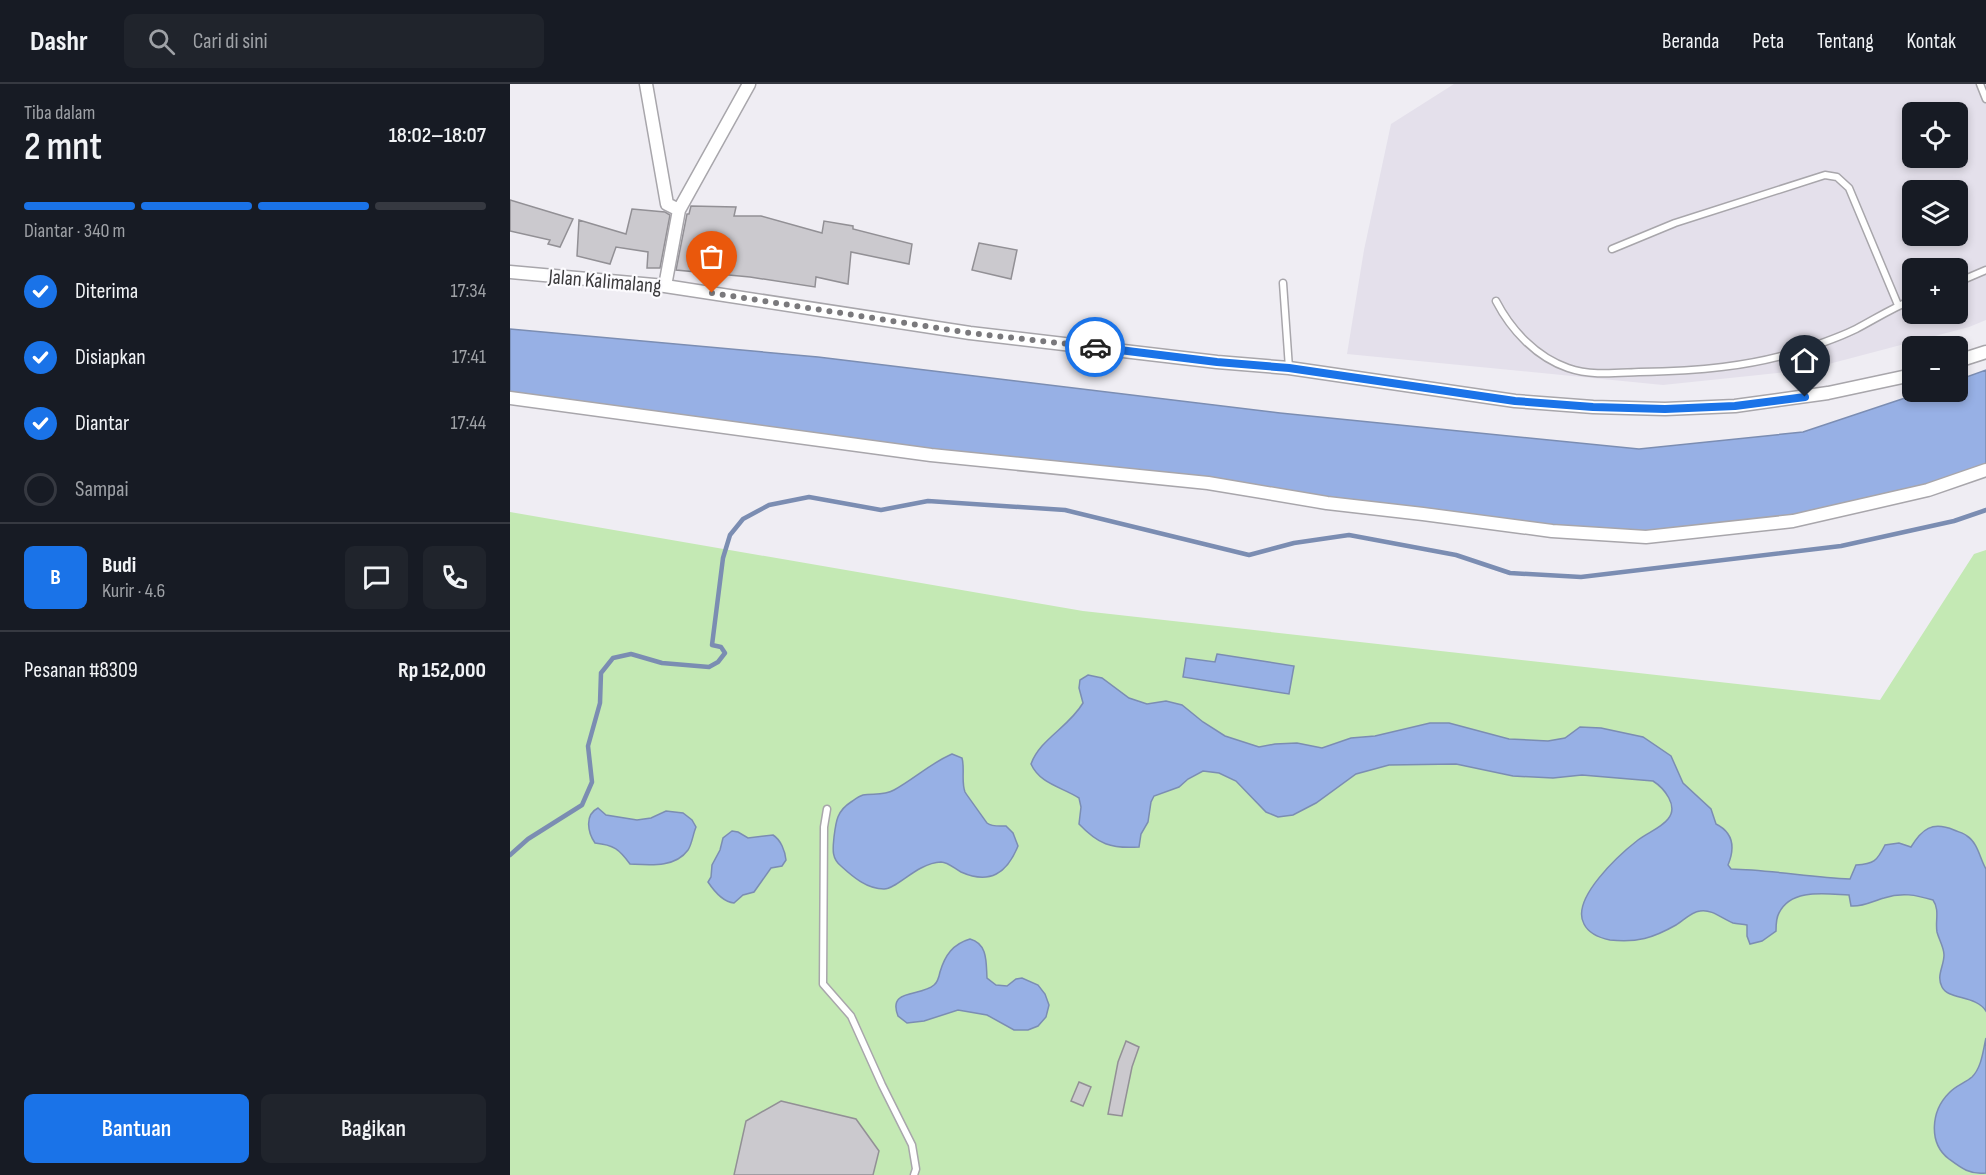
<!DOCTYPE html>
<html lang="id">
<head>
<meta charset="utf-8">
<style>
	:root { --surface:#171b24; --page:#20242c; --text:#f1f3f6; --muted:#9ea1a6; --line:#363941; --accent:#1a73e8 }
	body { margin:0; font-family:"Sofia Sans Condensed",sans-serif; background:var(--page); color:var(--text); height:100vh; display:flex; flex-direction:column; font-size:22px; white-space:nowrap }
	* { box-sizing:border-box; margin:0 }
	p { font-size:20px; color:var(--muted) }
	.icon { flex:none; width:33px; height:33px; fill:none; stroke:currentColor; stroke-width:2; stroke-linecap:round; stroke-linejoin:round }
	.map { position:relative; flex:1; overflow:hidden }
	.panel { display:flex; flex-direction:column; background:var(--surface); width:510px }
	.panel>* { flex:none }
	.buttons { position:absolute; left:1392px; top:18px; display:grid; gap:12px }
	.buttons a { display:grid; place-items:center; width:66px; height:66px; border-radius:9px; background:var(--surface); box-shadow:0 3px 9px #0003; font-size:30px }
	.pin { position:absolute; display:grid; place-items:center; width:51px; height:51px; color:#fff; margin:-62px -26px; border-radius:50% 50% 50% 0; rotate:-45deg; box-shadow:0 0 6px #0007 }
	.pin .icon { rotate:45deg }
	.courier { position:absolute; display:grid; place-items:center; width:60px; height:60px; margin:-30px; border:4px solid #1a73e8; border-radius:50%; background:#fff; color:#222; box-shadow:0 2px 8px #0007 }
	.head em { font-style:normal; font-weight:600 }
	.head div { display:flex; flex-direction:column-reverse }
	.head { display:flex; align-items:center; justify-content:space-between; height:102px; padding:0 24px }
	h1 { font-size:39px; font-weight:600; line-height:45px }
	.bar { display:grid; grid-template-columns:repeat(4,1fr); gap:9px 6px; align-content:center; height:72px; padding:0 24px }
	.bar i { height:8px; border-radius:4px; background:var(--line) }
	.bar .current { background:var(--accent) }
	.bar p { grid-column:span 4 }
	.line { display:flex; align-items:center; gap:15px; padding:0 24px; border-top:2px solid var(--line) }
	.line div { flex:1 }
	.round { display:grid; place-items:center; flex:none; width:63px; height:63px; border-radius:9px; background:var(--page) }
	ol { padding:0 24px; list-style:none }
	li { display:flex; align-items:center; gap:18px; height:66px }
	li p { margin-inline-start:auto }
	li .icon { padding:6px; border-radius:50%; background:var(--accent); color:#fff; stroke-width:4 }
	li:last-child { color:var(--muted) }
	li i { width:33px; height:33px; border:3px solid var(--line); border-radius:50% }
	.cta { display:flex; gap:12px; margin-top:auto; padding:12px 24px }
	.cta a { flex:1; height:69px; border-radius:9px; background:var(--accent); color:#fff; font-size:24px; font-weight:600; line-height:69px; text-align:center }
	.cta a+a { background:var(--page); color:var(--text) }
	header { display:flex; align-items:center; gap:36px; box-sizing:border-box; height:84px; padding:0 30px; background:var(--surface); border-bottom:2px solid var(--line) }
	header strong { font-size:28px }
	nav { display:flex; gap:33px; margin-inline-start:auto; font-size:21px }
	.search { width:420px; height:54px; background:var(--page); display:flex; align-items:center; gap:15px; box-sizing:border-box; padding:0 21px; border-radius:9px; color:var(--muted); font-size:22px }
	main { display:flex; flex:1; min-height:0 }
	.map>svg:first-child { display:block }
	.built { fill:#e4e0eb; fill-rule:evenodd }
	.green { fill:#c4e9b4 }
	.water { fill:#97b0e5; stroke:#7b8db2; stroke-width:1.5 }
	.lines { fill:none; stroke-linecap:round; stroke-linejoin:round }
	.stream { stroke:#7b8db2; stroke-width:4.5 }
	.building { fill:#cbc9ce; stroke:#929095; stroke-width:1.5 }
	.lane-casing { stroke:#a8a6ab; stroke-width:9 }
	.street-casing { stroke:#a8a6ab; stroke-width:15 }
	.lane { stroke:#fff; stroke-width:6 }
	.street { stroke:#fff; stroke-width:12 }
	.done { stroke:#7a797c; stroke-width:6; stroke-dasharray:0 10.8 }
	.route { stroke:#1a73e8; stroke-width:8 }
	.labels { text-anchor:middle; stroke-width:4.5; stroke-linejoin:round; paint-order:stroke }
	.street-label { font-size:21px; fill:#3b3a3c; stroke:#fcfbfe }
</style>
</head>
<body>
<header>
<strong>Dashr</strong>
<div class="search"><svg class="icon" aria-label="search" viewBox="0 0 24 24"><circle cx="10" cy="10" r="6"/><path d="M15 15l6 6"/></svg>Cari di sini</div>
<nav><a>Beranda</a><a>Peta</a><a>Tentang</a><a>Kontak</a></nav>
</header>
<main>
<section class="panel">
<div class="head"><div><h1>2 mnt</h1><p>Tiba dalam</p></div><em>18:02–18:07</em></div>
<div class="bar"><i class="current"></i><i class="current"></i><i class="current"></i><i></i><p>Diantar · 340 m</p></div>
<ol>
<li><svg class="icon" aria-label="check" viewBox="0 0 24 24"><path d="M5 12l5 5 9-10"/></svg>Diterima<p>17:34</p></li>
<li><svg class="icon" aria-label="check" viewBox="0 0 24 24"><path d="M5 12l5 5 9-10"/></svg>Disiapkan<p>17:41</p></li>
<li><svg class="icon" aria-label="check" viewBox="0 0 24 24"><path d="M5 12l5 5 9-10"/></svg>Diantar<p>17:44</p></li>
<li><i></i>Sampai</li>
</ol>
<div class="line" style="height:108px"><b class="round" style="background:var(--accent);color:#fff">B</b><div><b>Budi</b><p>Kurir · 4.6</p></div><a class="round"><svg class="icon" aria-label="chat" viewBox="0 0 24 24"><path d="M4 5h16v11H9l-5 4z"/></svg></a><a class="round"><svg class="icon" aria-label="phone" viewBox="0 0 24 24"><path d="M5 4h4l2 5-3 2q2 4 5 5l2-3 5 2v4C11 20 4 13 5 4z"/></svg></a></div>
<div class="line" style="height:78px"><div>Pesanan #8309</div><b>Rp 152,000</b></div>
<div class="cta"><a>Bantuan</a><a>Bagikan</a></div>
</section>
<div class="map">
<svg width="1476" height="1091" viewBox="0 0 1476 1091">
	<rect width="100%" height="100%" fill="#efedf3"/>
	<path class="built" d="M944 0H1476V236L1459 243 1296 286 1153 301 837 270 854 166 881 40ZM1402 28H1448V74H1402ZM1402 106H1448V152H1402ZM1402 184H1448V230H1402Z"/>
	<path class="green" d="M0 428 573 527 1370 616 1464 470 1476 466V1091H0Z"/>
	<path class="water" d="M0 245 308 273 770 329 1129 365 1293 348 1413 308H1448V296L1476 286V385L1292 435 1136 453 0 314Z
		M707 570 784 582 779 610 673 593 676 574 705 578Z
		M578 591 592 594 619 614 637 620 656 617 672 621 693 638 715 652 749 663 765 660 787 659 812 664 841 654 865 652 920 639H939L999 655 1038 657 1055 654 1070 643 1091 644 1133 653 1161 672 1173 699 1201 725 1206 740C1224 749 1225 764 1218 781L1221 785C1260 786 1300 793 1340 795L1346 781C1364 780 1367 777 1375 761L1389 759 1401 763C1412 745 1422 737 1444 746 1448 748 1454 749 1457 752 1468 759 1470 775 1476 785V927C1466 911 1438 916 1432 903 1426 892 1434 882 1434 871 1434 863 1429 856 1427 848 1425 837 1430 826 1423 816 1406 811 1392 808 1374 814 1363 817 1353 823 1341 822L1339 811C1316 810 1281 804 1269 829 1266 834 1266 841 1266 847L1252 857 1240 860 1237 852V841C1233 840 1228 840 1223 839 1212 835 1203 825 1190 827 1181 828 1173 837 1166 841 1143 854 1127 859 1100 856 1090 854 1079 850 1074 840 1060 815 1110 770 1128 756 1137 749 1151 744 1158 735 1169 722 1154 704 1143 697L1072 691 1043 694 1003 692 946 680 879 681 846 690 806 719 783 731 768 733 756 728 726 697 709 689 693 687 678 695 669 703 644 712 641 718 638 738 631 750 629 763C601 765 588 760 569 740L571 723 569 714C552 703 530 700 521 680 530 655 559 643 573 619L569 604 570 596Z
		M442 670 452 674C455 685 451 697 455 708 456 710 475 736 477 739 482 743 489 742 496 742L503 749 508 762C497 789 480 801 451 788 445 785 438 778 431 778 407 779 387 805 374 805 357 805 343 793 331 782 321 774 323 764 324 753 326 737 327 727 341 718 344 716 349 712 353 711 363 709 373 712 384 706 404 695 421 679 442 670Z
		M88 724 96 731 127 736 141 734 156 727 173 729 182 736 186 743C183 750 182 760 178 766 165 784 140 781 120 780 109 765 104 761 85 759 78 749 74 731 88 724Z
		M222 747 228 748 238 754 263 751C271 756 275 767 276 776L272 782 261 784 244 808 233 811 224 819C213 818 204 807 198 798L201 793 202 781 210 766 213 754Z
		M460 855C478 860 476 878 477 894L486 901 497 902 506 895 512 894 528 901 535 910 539 921 536 933 528 942 518 946H504L477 931 448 926 414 937 397 939 388 932C377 904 411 913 424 901 428 898 429 893 430 888 435 871 443 860 460 855Z
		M1476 954V1089C1460 1091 1451 1084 1439 1075 1418 1059 1421 1027 1439 1009 1445 1002 1455 999 1462 993 1472 983 1473 966 1476 954Z"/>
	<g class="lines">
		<path class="stream" d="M0 771 18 755 72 721 82 698 78 662 90 619 91 589 103 574 121 570 152 579 199 583 208 578 215 569 211 563 202 561 213 474 220 451 233 435 259 421 299 413 371 426 418 417 555 426 739 471 784 459 839 451 946 471 1000 489 1071 493 1331 462 1444 437 1476 426"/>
	</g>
	<path class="building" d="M0 116 63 135 50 163 38 160 40 156 0 147Z
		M181 122 226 123 224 132H251L312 149 314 137 343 142V145L402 160 399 180 341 168 338 200 306 193 305 203 240 193 166 186 177 130H179Z
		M122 125 155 128 160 131 150 184H137L138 168 106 163 100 180 67 172 69 136 116 150Z
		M469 159 507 166 501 195 462 186Z
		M616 957 629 963 622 983 612 1032 598 1030 608 978Z
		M569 998 581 1003 573 1022 561 1017Z
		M271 1017 346 1035 369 1067 363 1091H224L236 1037Z"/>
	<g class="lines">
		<g class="lane-casing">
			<path id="lane" d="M1470 0 1476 15
				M1102 165 1165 139 1315 91 1327 93 1339 104 1388 221
				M1448 198 1476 186
				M773 199 779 284
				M986 217C1001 246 1026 273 1058 284 1081 292 1105 289 1129 288 1186 287 1241 283 1295 265 1312 259 1330 253 1346 245 1365 235 1382 224 1402 216
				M317 725 314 743 313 900 341 932 350 952 372 1001 402 1061 406 1085 404 1091"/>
		</g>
		<g class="street-casing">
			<path id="street" d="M136 0 157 120 169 126
				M0 188 155 202 460 249 707 278 779 284 1005 317 1083 323 1155 325 1225 322 1318 309 1402 291
				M155 202 169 126 239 0
				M1448 277 1476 268
				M0 314 421 371 698 399 817 419 913 430 1042 447 1136 453 1283 437 1418 406 1476 386"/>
		</g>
		<use href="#lane" class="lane"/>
		<use href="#street" class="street"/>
	</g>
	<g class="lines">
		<path class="done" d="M202 209 460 249 585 263"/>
		<path class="route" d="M585 263 707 278 779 284 1005 317 1083 323 1155 325 1225 322 1295 313"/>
	</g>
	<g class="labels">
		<g class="street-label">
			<text transform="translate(95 197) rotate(5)" y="7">Jalan Kalimalang</text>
		</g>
	</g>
</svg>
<div class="buttons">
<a><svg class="icon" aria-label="locate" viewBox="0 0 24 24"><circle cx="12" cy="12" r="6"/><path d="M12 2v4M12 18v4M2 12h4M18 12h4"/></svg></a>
<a><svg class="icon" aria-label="layers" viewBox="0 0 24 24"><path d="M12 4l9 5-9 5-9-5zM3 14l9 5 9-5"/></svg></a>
<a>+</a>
<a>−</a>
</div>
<div class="pin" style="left:202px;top:209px;background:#ea580c"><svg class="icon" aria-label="bag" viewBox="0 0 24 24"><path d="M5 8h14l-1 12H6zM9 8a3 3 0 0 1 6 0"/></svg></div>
<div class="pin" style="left:1295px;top:313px;background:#1f2937"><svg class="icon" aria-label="home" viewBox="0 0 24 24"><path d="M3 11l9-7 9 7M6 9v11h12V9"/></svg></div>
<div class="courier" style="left:585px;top:263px"><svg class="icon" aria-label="car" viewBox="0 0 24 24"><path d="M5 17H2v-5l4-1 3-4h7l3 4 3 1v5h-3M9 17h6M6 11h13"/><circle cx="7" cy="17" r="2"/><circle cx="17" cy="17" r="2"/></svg></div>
</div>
</main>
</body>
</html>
